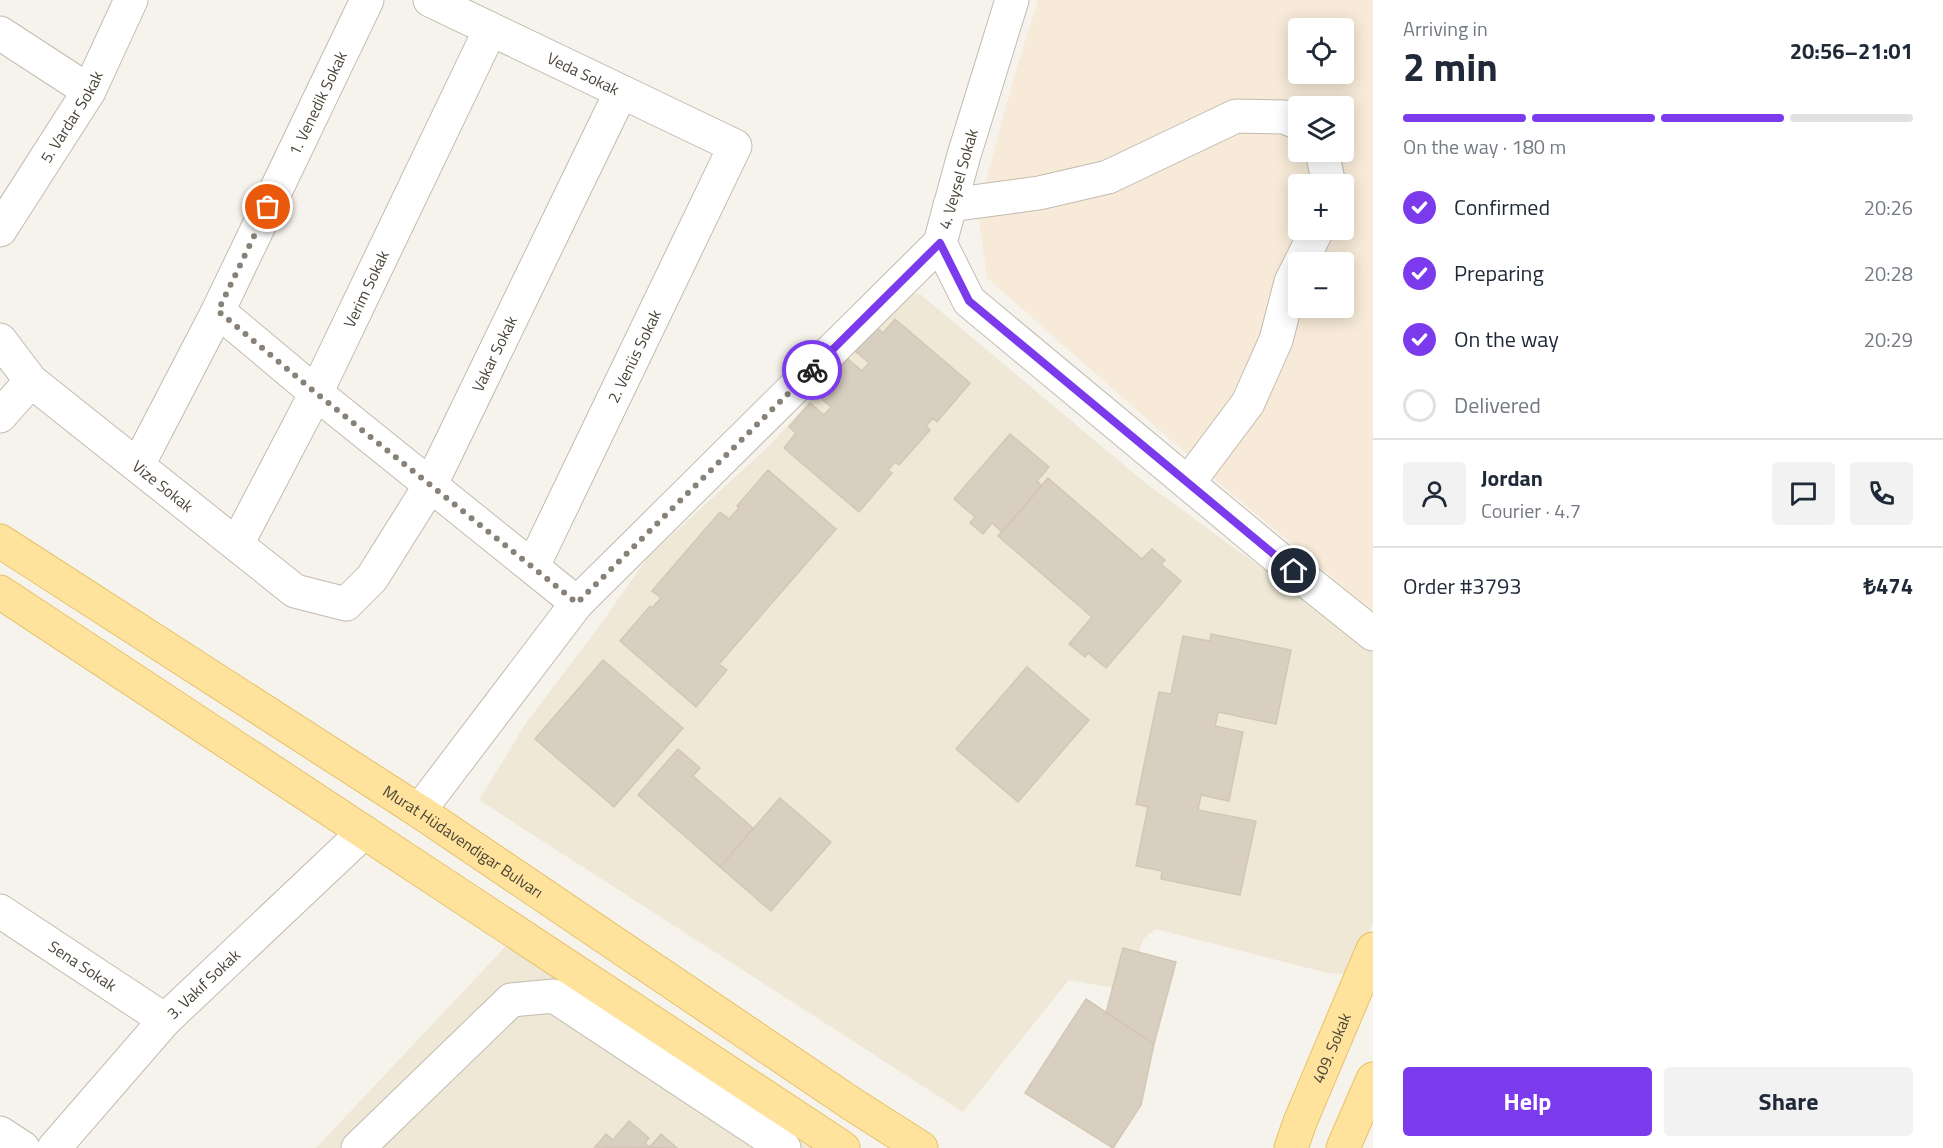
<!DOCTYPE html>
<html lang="en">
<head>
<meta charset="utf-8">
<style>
	:root { --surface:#fff; --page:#f2f2f3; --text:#1f2937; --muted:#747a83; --line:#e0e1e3; --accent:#7c3aed }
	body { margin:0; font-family:"Titillium Web",sans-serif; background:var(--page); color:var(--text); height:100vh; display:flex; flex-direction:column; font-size:22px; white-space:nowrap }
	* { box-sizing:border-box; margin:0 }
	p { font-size:20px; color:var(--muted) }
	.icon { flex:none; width:33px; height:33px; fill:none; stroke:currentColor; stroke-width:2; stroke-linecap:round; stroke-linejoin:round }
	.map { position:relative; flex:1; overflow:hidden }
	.panel { display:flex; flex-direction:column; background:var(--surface); width:570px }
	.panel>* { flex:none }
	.buttons { position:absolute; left:1288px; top:18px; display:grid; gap:12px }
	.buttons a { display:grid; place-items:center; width:66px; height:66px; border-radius:6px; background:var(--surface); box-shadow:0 3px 15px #0003; font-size:30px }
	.pin { position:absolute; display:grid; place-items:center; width:51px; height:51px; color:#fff; margin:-26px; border:3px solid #fff; border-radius:50%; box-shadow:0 2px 6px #0007 }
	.courier { position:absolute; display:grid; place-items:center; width:60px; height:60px; margin:-30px; border:4px solid #7c3aed; border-radius:50%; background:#fff; color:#222; box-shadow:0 2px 8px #0007 }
	.head em { font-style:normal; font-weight:700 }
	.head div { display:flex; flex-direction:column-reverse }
	.head { display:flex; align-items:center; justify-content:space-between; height:102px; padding:0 30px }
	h1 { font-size:39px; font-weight:700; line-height:45px }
	.bar { display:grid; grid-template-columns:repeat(4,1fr); gap:9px 6px; align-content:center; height:72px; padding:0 30px }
	.bar i { height:8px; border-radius:4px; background:var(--line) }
	.bar .on { background:var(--accent) }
	.bar p { grid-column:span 4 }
	.line { display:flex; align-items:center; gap:15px; padding:0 30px; border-top:2px solid var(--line) }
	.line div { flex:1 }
	.round { display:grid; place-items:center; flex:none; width:63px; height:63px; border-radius:6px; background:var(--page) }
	ol { padding:0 30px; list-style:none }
	li { display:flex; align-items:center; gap:18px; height:66px }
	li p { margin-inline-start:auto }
	li .icon { padding:6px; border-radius:50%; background:var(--accent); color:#fff; stroke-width:4 }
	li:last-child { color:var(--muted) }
	li i { width:33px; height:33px; border:3px solid var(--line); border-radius:50% }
	.primary-button { display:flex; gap:12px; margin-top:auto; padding:12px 30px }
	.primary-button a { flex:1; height:69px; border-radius:6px; background:var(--accent); color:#fff; font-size:24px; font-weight:700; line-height:69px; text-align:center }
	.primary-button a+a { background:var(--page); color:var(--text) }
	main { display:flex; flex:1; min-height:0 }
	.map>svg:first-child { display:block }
	.commercial { fill:#f7ead8; fill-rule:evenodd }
	.education { fill:#efe8d6 }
	.building { fill:#d8cfc1; stroke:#d3c7b4; stroke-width:1.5 }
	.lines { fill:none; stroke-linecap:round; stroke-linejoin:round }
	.minor-casing { stroke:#c2bbae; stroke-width:35 }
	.major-casing { stroke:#e6c16a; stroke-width:35 }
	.minor { stroke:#fff; stroke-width:33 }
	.major { stroke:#ffe39c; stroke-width:33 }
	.done { stroke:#878178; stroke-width:6; stroke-dasharray:0 10.8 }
	.route { stroke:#7c3aed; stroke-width:8 }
	.labels { text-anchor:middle; stroke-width:4.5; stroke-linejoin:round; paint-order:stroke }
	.street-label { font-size:16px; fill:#4b4439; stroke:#fff }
</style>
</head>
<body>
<main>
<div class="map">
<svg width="1373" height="1148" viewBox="0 0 1373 1148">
	<rect width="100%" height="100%" fill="#f6f3ec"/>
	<path class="commercial" d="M1038 0H1373V612L1232 494 987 278 978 211 1014 77ZM1299 28H1344V74H1299ZM1299 106H1344V152H1299ZM1299 184H1344V230H1299ZM1299 262H1344V308H1299Z"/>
	<path class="education" d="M906 293 920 294 1148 485 1356 637 1373 652V923L1353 975 1328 973 1156 929 1144 938 1125 990 1069 980 963 1112 479 800 526 723 600 625 648 557 771 444Z
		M506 946 810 1148H316Z"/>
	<path class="building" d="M895 319 970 383 937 422 933 418 926 426 930 430 899 465 895 462 888 470 892 473 859 512 784 448 796 433 789 427 810 403 824 415 831 407 817 395 848 359 862 371 869 363 855 351 876 327 883 333Z
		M1010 434 1049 467 1037 481 1042 486 1002 532 992 523 983 534 970 523 975 517 954 499Z
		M768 470 836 529 719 664 727 670 696 707 620 641 650 606 652 608 661 598 652 591 720 512 729 519 739 508 737 506Z
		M1048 478 1142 559 1152 549 1165 560 1161 564 1181 581 1106 668 1088 653 1085 657 1069 644 1092 617 998 536Z
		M1211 634 1291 650 1276 724 1218 712 1215 726 1243 732 1229 801 1201 795 1198 810 1256 821 1240 895 1161 879 1162 871 1136 866 1148 807 1136 804 1159 692 1171 694 1183 636 1210 641Z
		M603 660 683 728 614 807 535 739Z
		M1027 667 1089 720 1018 802 956 749Z
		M678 749 700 768 693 776 753 828 720 867 638 795Z
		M780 798 831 842 771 911 720 867Z
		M1123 948 1176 962 1154 1044 1106 1013Z
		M1086 999 1154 1044 1141 1105 1113 1148 1025 1093Z
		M629 1121 649 1138 645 1143 650 1147 661 1134 677 1148 595 1147 606 1134 613 1140Z"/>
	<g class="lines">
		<g class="minor-casing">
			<g id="minor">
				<path id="s1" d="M430 0 735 146 533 566"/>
				<path d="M1012 0 964 155 940 243 969 301 1278 558 1373 634"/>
				<path d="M0 33 89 91"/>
				<path d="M1322 152 1329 184"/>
				<path d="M950 205 1039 193 1108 177 1236 116 1284 117 1299 123"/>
				<path id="s2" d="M0 230 89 91 131 0"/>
				<path d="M1301 262 1317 230"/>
				<path d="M218 311 316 393 577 603"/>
				<path id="s3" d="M0 340 31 381 295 591 346 604 372 578 431 484 621 92"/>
				<path d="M0 416 31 381"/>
				<path id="s4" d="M138 465 218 311 367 0"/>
				<path d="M1188 483 1248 403 1276 340 1291 282 1299 266"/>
				<path id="s5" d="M237 544 316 393 490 30"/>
				<path d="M419 811 577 603 940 243"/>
				<path id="s6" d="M0 911 165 1020"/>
				<path d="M0 1133 23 1148"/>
				<path id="s7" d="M54 1148 165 1020 364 832"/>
				<path d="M358 1148 511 1000 554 996 784 1148"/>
			</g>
		</g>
		<g class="major-casing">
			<g id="major">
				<path id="s8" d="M0 541 419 811 852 1104 921 1148"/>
				<path d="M0 592 843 1148"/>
				<path id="s9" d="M1291 1148 1300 1122 1373 949"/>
				<path d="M1343 1148 1373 1079"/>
			</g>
		</g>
		<use href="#minor" class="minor"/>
		<use href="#major" class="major"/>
	</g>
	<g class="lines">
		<path class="done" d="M268 207 218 311 316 393 577 603 812 370"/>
		<path class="route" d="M812 370 940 243 969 301 1294 571"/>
	</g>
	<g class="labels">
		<g class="street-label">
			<text dy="6" stroke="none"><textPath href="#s1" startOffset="170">Veda Sokak</textPath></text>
			<text dy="6" stroke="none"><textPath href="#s4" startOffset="404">1. Venedik Sokak</textPath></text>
			<text dy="6" stroke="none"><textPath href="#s2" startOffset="134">5. Vardar Sokak</textPath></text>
			<text transform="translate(958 179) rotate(-74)" y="6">4. Veysel Sokak</text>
			<text dy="6" stroke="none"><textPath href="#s5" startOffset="286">Verim Sokak</textPath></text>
			<text dy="6" stroke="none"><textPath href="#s3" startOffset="734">Vakar Sokak</textPath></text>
			<text transform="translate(634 356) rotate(-64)" y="6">2. Venüs Sokak</text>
			<text dy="6" stroke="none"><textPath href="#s3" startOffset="220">Vize Sokak</textPath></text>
			<text dy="6" stroke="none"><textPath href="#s8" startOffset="552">Murat Hüdavendigar Bulvarı</textPath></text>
			<text dy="6" stroke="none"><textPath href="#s6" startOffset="99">Sena Sokak</textPath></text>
			<text dy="6" stroke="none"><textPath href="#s7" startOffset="222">3. Vakıf Sokak</textPath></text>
			<text dy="6" stroke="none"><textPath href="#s9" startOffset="108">409. Sokak</textPath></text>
		</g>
	</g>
</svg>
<div class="buttons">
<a><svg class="icon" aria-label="locate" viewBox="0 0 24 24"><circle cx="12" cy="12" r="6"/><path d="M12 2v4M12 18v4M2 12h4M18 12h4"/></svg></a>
<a><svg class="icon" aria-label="layers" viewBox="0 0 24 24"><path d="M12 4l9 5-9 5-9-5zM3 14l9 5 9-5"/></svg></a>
<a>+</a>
<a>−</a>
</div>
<div class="pin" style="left:268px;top:207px;background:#ea580c"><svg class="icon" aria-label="bag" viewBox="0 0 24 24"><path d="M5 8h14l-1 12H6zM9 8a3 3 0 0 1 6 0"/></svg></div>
<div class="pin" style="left:1294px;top:571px;background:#1f2937"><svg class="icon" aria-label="home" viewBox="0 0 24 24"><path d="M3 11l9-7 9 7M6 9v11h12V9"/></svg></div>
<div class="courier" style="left:812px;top:370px"><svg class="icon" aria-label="bike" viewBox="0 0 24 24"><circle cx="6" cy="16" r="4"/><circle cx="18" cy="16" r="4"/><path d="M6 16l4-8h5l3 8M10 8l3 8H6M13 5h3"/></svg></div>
</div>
<section class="panel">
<div class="head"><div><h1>2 min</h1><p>Arriving in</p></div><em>20:56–21:01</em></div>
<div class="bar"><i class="on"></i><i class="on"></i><i class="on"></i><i></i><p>On the way · 180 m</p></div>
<ol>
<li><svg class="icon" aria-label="check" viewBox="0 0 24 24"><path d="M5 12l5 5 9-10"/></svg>Confirmed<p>20:26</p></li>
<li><svg class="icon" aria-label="check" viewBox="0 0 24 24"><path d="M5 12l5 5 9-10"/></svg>Preparing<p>20:28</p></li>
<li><svg class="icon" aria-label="check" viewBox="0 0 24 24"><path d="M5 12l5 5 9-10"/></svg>On the way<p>20:29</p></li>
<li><i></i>Delivered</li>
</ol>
<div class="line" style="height:108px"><a class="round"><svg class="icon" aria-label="person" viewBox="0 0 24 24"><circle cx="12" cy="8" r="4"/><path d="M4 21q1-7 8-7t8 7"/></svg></a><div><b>Jordan</b><p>Courier · 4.7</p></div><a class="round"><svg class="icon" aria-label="chat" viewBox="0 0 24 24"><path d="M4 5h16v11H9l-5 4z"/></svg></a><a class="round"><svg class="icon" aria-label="phone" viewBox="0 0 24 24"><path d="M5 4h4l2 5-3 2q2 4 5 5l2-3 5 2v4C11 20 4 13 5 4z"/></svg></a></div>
<div class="line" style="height:78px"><div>Order #3793</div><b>₺474</b></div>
<div class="primary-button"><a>Help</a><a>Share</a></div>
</section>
</main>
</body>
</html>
